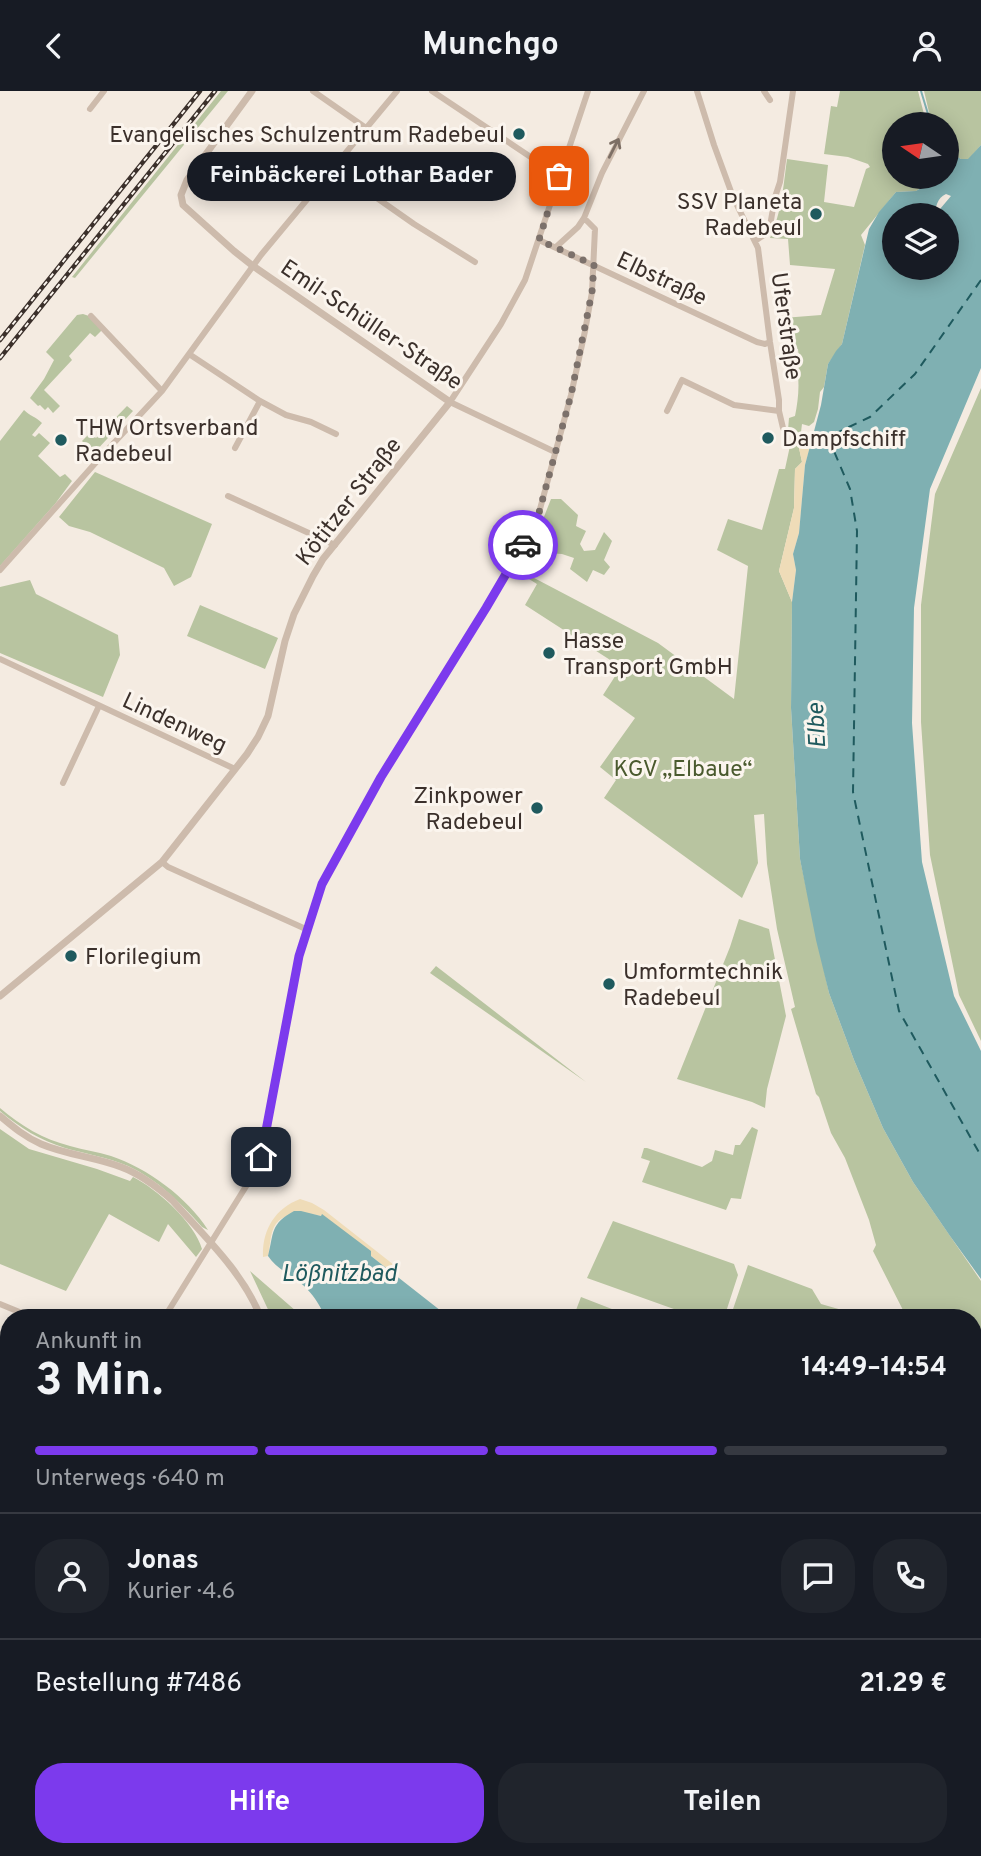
<!DOCTYPE html>
<html lang="de">
<head>
<meta charset="utf-8">
<style>
	:root { --surface:#171b24; --page:#20242c; --text:#f1f3f6; --muted:#9ea1a6; --line:#363941; --accent:#7c3aed }
	body { margin:0; font-family:Overpass,sans-serif; background:var(--page); color:var(--text); height:100vh; display:flex; flex-direction:column; font-size:26px; white-space:nowrap }
	* { box-sizing:border-box; margin:0 }
	p { font-size:23px; color:var(--muted) }
	.icon { flex:none; width:38px; height:38px; fill:none; stroke:currentColor; stroke-width:2; stroke-linecap:round; stroke-linejoin:round }
	.map { position:relative; flex:1; overflow:hidden }
	.sheet { position:absolute; left:0px; top:1218px; width:982px; height:548px; display:flex; flex-direction:column; background:var(--surface); border-radius:28px 28px 0 0; box-shadow:0 4px 18px #0003 }
	.sheet>* { flex:none }
	.needle { width:46px; rotate:283deg }
	.controls { position:absolute; left:882px; top:21px; display:grid; gap:14px }
	.controls a { display:grid; place-items:center; width:77px; height:77px; border-radius:50%; background:var(--surface); box-shadow:0 4px 18px #0003; font-size:35px }
	.pin { position:absolute; display:grid; place-items:center; width:60px; height:60px; color:#fff; margin:-30px; border-radius:14px; box-shadow:0 4px 10px #0006 }
	.courier { position:absolute; display:grid; place-items:center; width:70px; height:70px; margin:-35px; border:5px solid #7c3aed; border-radius:50%; background:#fff; color:#222; box-shadow:0 2px 9px #0007 }
	.bubble { position:absolute; height:49px; border-radius:24px; background:var(--surface); box-shadow:0 4px 18px #0003; font-size:23px; font-weight:700; line-height:49px; text-align:center }
	.overview em { font-style:normal; font-weight:700 }
	.overview div { display:flex; flex-direction:column-reverse }
	.overview { display:flex; align-items:center; justify-content:space-between; height:119px; padding:0 35px }
	h1 { font-size:46px; font-weight:700; line-height:52px }
	.bar { display:grid; grid-template-columns:repeat(4,1fr); gap:10px 7px; align-content:center; height:84px; padding:0 35px }
	.bar i { height:9px; border-radius:5px; background:var(--line) }
	.bar .on { background:var(--accent) }
	.bar p { grid-column:span 4 }
	.line { display:flex; align-items:center; gap:18px; padding:0 35px; border-top:2px solid var(--line) }
	.line div { flex:1 }
	.round { display:grid; place-items:center; flex:none; width:74px; height:74px; border-radius:28px; background:var(--page) }
	.primary-button { display:flex; gap:14px; margin-top:auto; padding:14px 35px }
	.primary-button a { flex:1; height:80px; border-radius:28px; background:var(--accent); color:#fff; font-size:28px; font-weight:700; line-height:80px; text-align:center }
	.primary-button a+a { background:var(--page); color:var(--text) }
	header { display:flex; justify-content:space-between; align-items:center; height:91px; padding:0 35px; background:var(--surface); font-size:32px; font-weight:700 }
	.map>svg:first-child { display:block }
	.green { fill:#b8c4a0 }
	.sand { fill:#efdcb8 }
	.water { fill:#7fb0b2; fill-rule:evenodd }
	.lines { fill:none; stroke-linecap:round; stroke-linejoin:round }
	.stream { stroke:#7fb0b2; stroke-width:2 }
	.ferry { stroke:#1f5a5e; stroke-width:2; stroke-dasharray:9 7; stroke-linecap:butt }
	.minor { stroke:#cdbbac; stroke-width:6 }
	.tertiary { stroke:#cdbbac; stroke-width:7 }
	.secondary { stroke:#a18a7d; stroke-width:9 }
	.rail-casing { stroke:#3b302b; stroke-width:4.5 }
	.rail { stroke:#fbf5ee; stroke-width:2; stroke-dasharray:5; stroke-linecap:butt }
	.oneway { stroke:#7d6f65 }
	.done { stroke:#7c716b; stroke-width:7; stroke-dasharray:0 12.6 }
	.route { stroke:#7c3aed; stroke-width:9 }
	.poi-dot { fill:#1f5a5e; stroke:#fbf5ee; stroke-width:2.5 }
	.labels { text-anchor:middle; stroke-width:6; stroke-linejoin:round; paint-order:stroke }
	.poi-label { font-size:23px; fill:#3b302b; stroke:#fbf5ee; text-anchor:start }
	.street-label { font-size:23px; fill:#3b302b; stroke:#fbf5ee }
	.park-label { font-size:23px; fill:#4a5a2e; stroke:#fbf5ee }
	.water-label { font-size:24px; font-style:italic; fill:#1f5a5e; stroke:#fbf5ee }
</style>
</head>
<body>
<header><svg class="icon" aria-label="back" viewBox="0 0 24 24"><path d="M15 5l-7 7 7 7"/></svg>Munchgo<svg class="icon" aria-label="person" viewBox="0 0 24 24"><circle cx="12" cy="8" r="4"/><path d="M4 21q1-7 8-7t8 7"/></svg></header>
<div class="map">
<svg width="981" height="1765" viewBox="0 0 981 1765">
	<rect width="100%" height="100%" fill="#f4ebe1"/>
	<path class="green" d="M221 0H228L75 187 72 186Z
		M840 0H918L924 23 929 21 924 0H981V54L969 68H961L947 60V33H894V86H939L916 100 896 101 861 144 865 154 842 253 828 273 824 296 820 301 818 318 814 331 809 335 802 333 799 357 802 371 795 378 794 417 779 480 792 511 791 617 800 768 829 902 854 969 883 1037 913 1091 981 1190V1354L973 1338V1227H907L873 1160 876 1154 869 1129 845 1067 831 1042 819 1006 816 1003 791 918 795 916 777 838 767 773 764 723 754 724 758 772 742 807 604 707 616 689 600 676 635 627 603 604 621 576 525 514 537 493 516 480 517 478 658 552 734 608 748 475 717 459 728 428 762 439 779 378H785L793 341 788 339 789 327 795 325C798 310 800 294 797 277L800 276 798 258H794L786 238 783 234V227L821 224 835 178 790 174 788 148 770 147C782 120 783 97 787 68L828 74 824 111 854 116 866 78 870 76 868 73 848 66 824 63 831 15 837 16Z
		M83 223 89 225 102 239 95 246 90 242 69 265 72 269 44 299 60 315 53 322 48 316 45 319 40 314 38 315 30 307 44 288 54 269 46 261 77 224Z
		M981 297V950L959 904 930 764 921 631V514L935 403Z
		M127 315 133 320 94 362 82 350 90 342 96 347Z
		M24 319C30 325 36 326 42 332L32 344 35 346 39 342 50 352 38 365 60 386 65 383 72 390 55 413 0 475V350Z
		M95 381 212 433 191 486 174 495 164 477 90 441 69 435 59 426Z
		M551 408H561L578 424 576 435 586 440 580 453 584 460 595 459 604 441 612 450 604 469 610 476 604 484 593 479 587 491 570 478 574 467 562 463 547 462 538 441Z
		M30 489 36 503 118 544 120 564 103 606 0 562V496Z
		M200 514 278 547 265 578 187 545Z
		M739 828 769 838 786 925 767 998 765 1017 752 1011 677 988 730 856Z
		M436 875 586 991 430 882Z
		M0 1017C21 1035 43 1048 70 1055 84 1059 98 1061 111 1065 147 1077 187 1106 208 1139L202 1136C180 1111 158 1089 128 1075 107 1066 86 1063 65 1057 40 1049 20 1037 0 1020Z
		M752 1036 758 1039 741 1108 731 1107 726 1119 642 1091 650 1070 641 1067 644 1057H647L702 1076 712 1070 715 1059 733 1064 735 1054H740Z
		M0 1038 29 1058 97 1078 130 1090 133 1086C157 1098 195 1132 202 1158L196 1166 168 1133 159 1151 109 1123 66 1200 0 1173Z
		M613 1130 734 1173 738 1184 724 1227H699L587 1187Z
		M748 1174 812 1198 821 1213 870 1227H730Z
		M250 1180 304 1227H272Z
		M581 1206 635 1227H573Z
		M973 1402 981 1404V1471L973 1469Z
		M289 1757H686L606 1765H177L181 1763 179 1761Z"/>
	<path class="sand" d="M801 341 813 345 805 374 799 442 793 463 796 479 792 511 779 480 794 417 795 378 802 371 799 357Z
		M300 1108 312 1112 324 1119 394 1174 390 1180 321 1125C306 1121 282 1120 274 1136 270 1144 270 1157 268 1165L263 1166C262 1140 274 1118 300 1108Z"/>
	<path class="water" d="M981 54V277L930 398 914 517 912 632 922 771 954 905 981 960V1188L950 1145 913 1091 883 1037 854 969 829 902 816 849 800 768 791 617 792 511 796 479 793 463 799 442 805 374 821 314 828 273 836 260 842 253 869 138 879 121 896 101 916 100 939 86H947V60L961 68H968ZM946 103 951 105 935 124H947V177H894V124H934C936 116 937 107 946 103Z
		M294 1120H301L321 1125 322 1123 371 1160V1165L450 1227H326C321 1217 315 1206 307 1198 296 1186 277 1179 268 1165 274 1142 270 1133 294 1120Z"/>
	<g class="lines">
		<path class="stream" d="M921 0 931 33"/>
		<path class="ferry" d="M981 189 915 283 870 326 828 346 850 398 857 440 853 701 899 920 981 1065"/>
		<path class="minor" d="M313 0 366 37
			M432 0 559 85
			M697 0 714 54 733 106 758 157 770 251 779 309V320L783 337
			M764 0 770 9
			M90 18 104 0
			M334 77 414 133 475 171
			M539 149 757 251 765 253 770 251
			M755 150 764 144 770 135 775 106 780 91 793 0
			M556 156 578 136 584 127 602 82 644 0
			M91 225 162 300
			M189 263 260 310 286 324 311 331 336 343
			M667 320 682 289 734 314 779 320
			M235 357 260 310
			M555 361 450 311 501 233 525 189 588 0
			M228 405 335 454
			M0 479 99 368 162 300 261 164 397 0
			M0 568 235 678
			M63 692 99 615
			M162 771 168 776 308 839
			M0 1213 34 1227
			M164 1227 258 1076 262 1061 299 865 322 793 381 686 486 517 537 429 571 304 585 240 592 201 595 138 584 127
			M0 1347 9 1351
			M0 1468 9 1474
			M973 1473 981 1475"/>
		<path class="tertiary" d="M0 905 162 771 247 663 258 646 268 625 285 550 294 523 313 485 323 468 450 311 253 175 234 160 183 114 181 104 187 89 252 0
			M0 1025C13 1036 25 1046 41 1053 67 1064 95 1066 121 1076 140 1083 156 1095 172 1109 204 1145 243 1181 261 1227
			M165 1765 167 1757"/>
		<path class="secondary" d="M973 1752 981 1751
			M666 1765 831 1757"/>
		<g class="rail-casing">
			<path id="rail" d="M0 249 200 0
				M0 267 215 0
				M973 1727 981 1726
				M0 1764 203 1757"/>
		</g>
		<use href="#rail" class="rail"/>
	</g>
	<defs><path id="oneway-shaft" d="M-6 0H5M1.5-3L5.5 0L1.5 3" fill="none" stroke-width="1.6" stroke-linecap="round" stroke-linejoin="round" transform="scale(1.75)"/></defs>
	<use class="oneway" href="#oneway-shaft" transform="translate(614 57) rotate(-63)"/>
	<g class="lines">
		<path class="done" d="M523 454 537 429 571 304 592 201 594 174 539 149 559 85"/>
		<path class="route" d="M261 1066 299 865 322 793 381 686 486 517 523 454"/>
	</g>
	<g class="poi-dot">
		<circle cx="519" cy="43" r="7"/>
		<circle cx="816" cy="123" r="7"/>
		<circle cx="768" cy="347" r="7"/>
		<circle cx="61" cy="349" r="7"/>
		<circle cx="549" cy="562" r="7"/>
		<circle cx="537" cy="717" r="7"/>
		<circle cx="71" cy="865" r="7"/>
		<circle cx="609" cy="893" r="7"/>
	</g>
	<g class="labels">
		<g class="poi-label">
			<text x="505" y="51" text-anchor="end">Evangelisches Schulzentrum Radebeul</text>
			<text x="802" y="118" text-anchor="end">SSV Planeta<tspan x="802" dy="26">Radebeul</tspan></text>
			<text x="75" y="344">THW Ortsverband<tspan x="75" dy="26">Radebeul</tspan></text>
			<text x="782" y="355">Dampfschiff</text>
			<text x="563" y="557">Hasse<tspan x="563" dy="26">Transport GmbH</tspan></text>
			<text x="523" y="712" text-anchor="end">Zinkpower<tspan x="523" dy="26">Radebeul</tspan></text>
			<text x="85" y="873">Florilegium</text>
			<text x="623" y="888">Umformtechnik<tspan x="623" dy="26">Radebeul</tspan></text>
		</g>
		<g class="street-label">
			<text transform="translate(662 187) rotate(25)" y="8">Elbstraße</text>
			<text transform="translate(372 233) rotate(34)" y="8">Emil-Schüller-Straße</text>
			<text transform="translate(787 235) rotate(82)" y="8">Uferstraße</text>
			<text transform="translate(348 410) rotate(-52)" y="8">Kötitzer Straße</text>
			<text transform="translate(175 631) rotate(25)" y="8">Lindenweg</text>
		</g>
		<g class="park-label">
			<text x="683" y="685">KGV „Elbaue“</text>
		</g>
		<g class="water-label">
			<text transform="translate(816 635) rotate(-93)" y="8">Elbe</text>
			<text x="339" y="1190">Lößnitzbad</text>
		</g>
	</g>
</svg>
<div class="controls">
<a><svg class="needle" viewBox="-14 -14 28 28"><path d="M0-13l5 13h-10z" fill="#e53935"/><path d="M0 13l5-13h-10z" fill="#9ea1a6"/></svg></a>
<a><svg class="icon" aria-label="layers" viewBox="0 0 24 24"><path d="M12 4l9 5-9 5-9-5zM3 14l9 5 9-5"/></svg></a>
</div>
<div class="pin" style="left:559px;top:85px;background:#ea580c"><svg class="icon" aria-label="bag" viewBox="0 0 24 24"><path d="M5 8h14l-1 12H6zM9 8a3 3 0 0 1 6 0"/></svg></div>
<div class="pin" style="left:261px;top:1066px;background:#1f2937"><svg class="icon" aria-label="home" viewBox="0 0 24 24"><path d="M3 11l9-7 9 7M6 9v11h12V9"/></svg></div>
<div class="courier" style="left:523px;top:454px"><svg class="icon" aria-label="car" viewBox="0 0 24 24"><path d="M5 17H2v-5l4-1 3-4h7l3 4 3 1v5h-3M9 17h6M6 11h13"/><circle cx="7" cy="17" r="2"/><circle cx="17" cy="17" r="2"/></svg></div>
<div class="bubble" style="left:187px;top:61px;width:329px">Feinbäckerei Lothar Bader</div>
<section class="sheet">
<div class="overview"><div><h1>3 Min.</h1><p>Ankunft in</p></div><em>14:49–14:54</em></div>
<div class="bar"><i class="on"></i><i class="on"></i><i class="on"></i><i></i><p>Unterwegs · 640 m</p></div>
<div class="line" style="height:126px"><a class="round"><svg class="icon" aria-label="person" viewBox="0 0 24 24"><circle cx="12" cy="8" r="4"/><path d="M4 21q1-7 8-7t8 7"/></svg></a><div><b>Jonas</b><p>Kurier · 4.6</p></div><a class="round"><svg class="icon" aria-label="chat" viewBox="0 0 24 24"><path d="M4 5h16v11H9l-5 4z"/></svg></a><a class="round"><svg class="icon" aria-label="phone" viewBox="0 0 24 24"><path d="M5 4h4l2 5-3 2q2 4 5 5l2-3 5 2v4C11 20 4 13 5 4z"/></svg></a></div>
<div class="line" style="height:91px"><div>Bestellung #7486</div><b>21.29 €</b></div>
<div class="primary-button"><a>Hilfe</a><a>Teilen</a></div>
</section>
</div>
</body>
</html>
